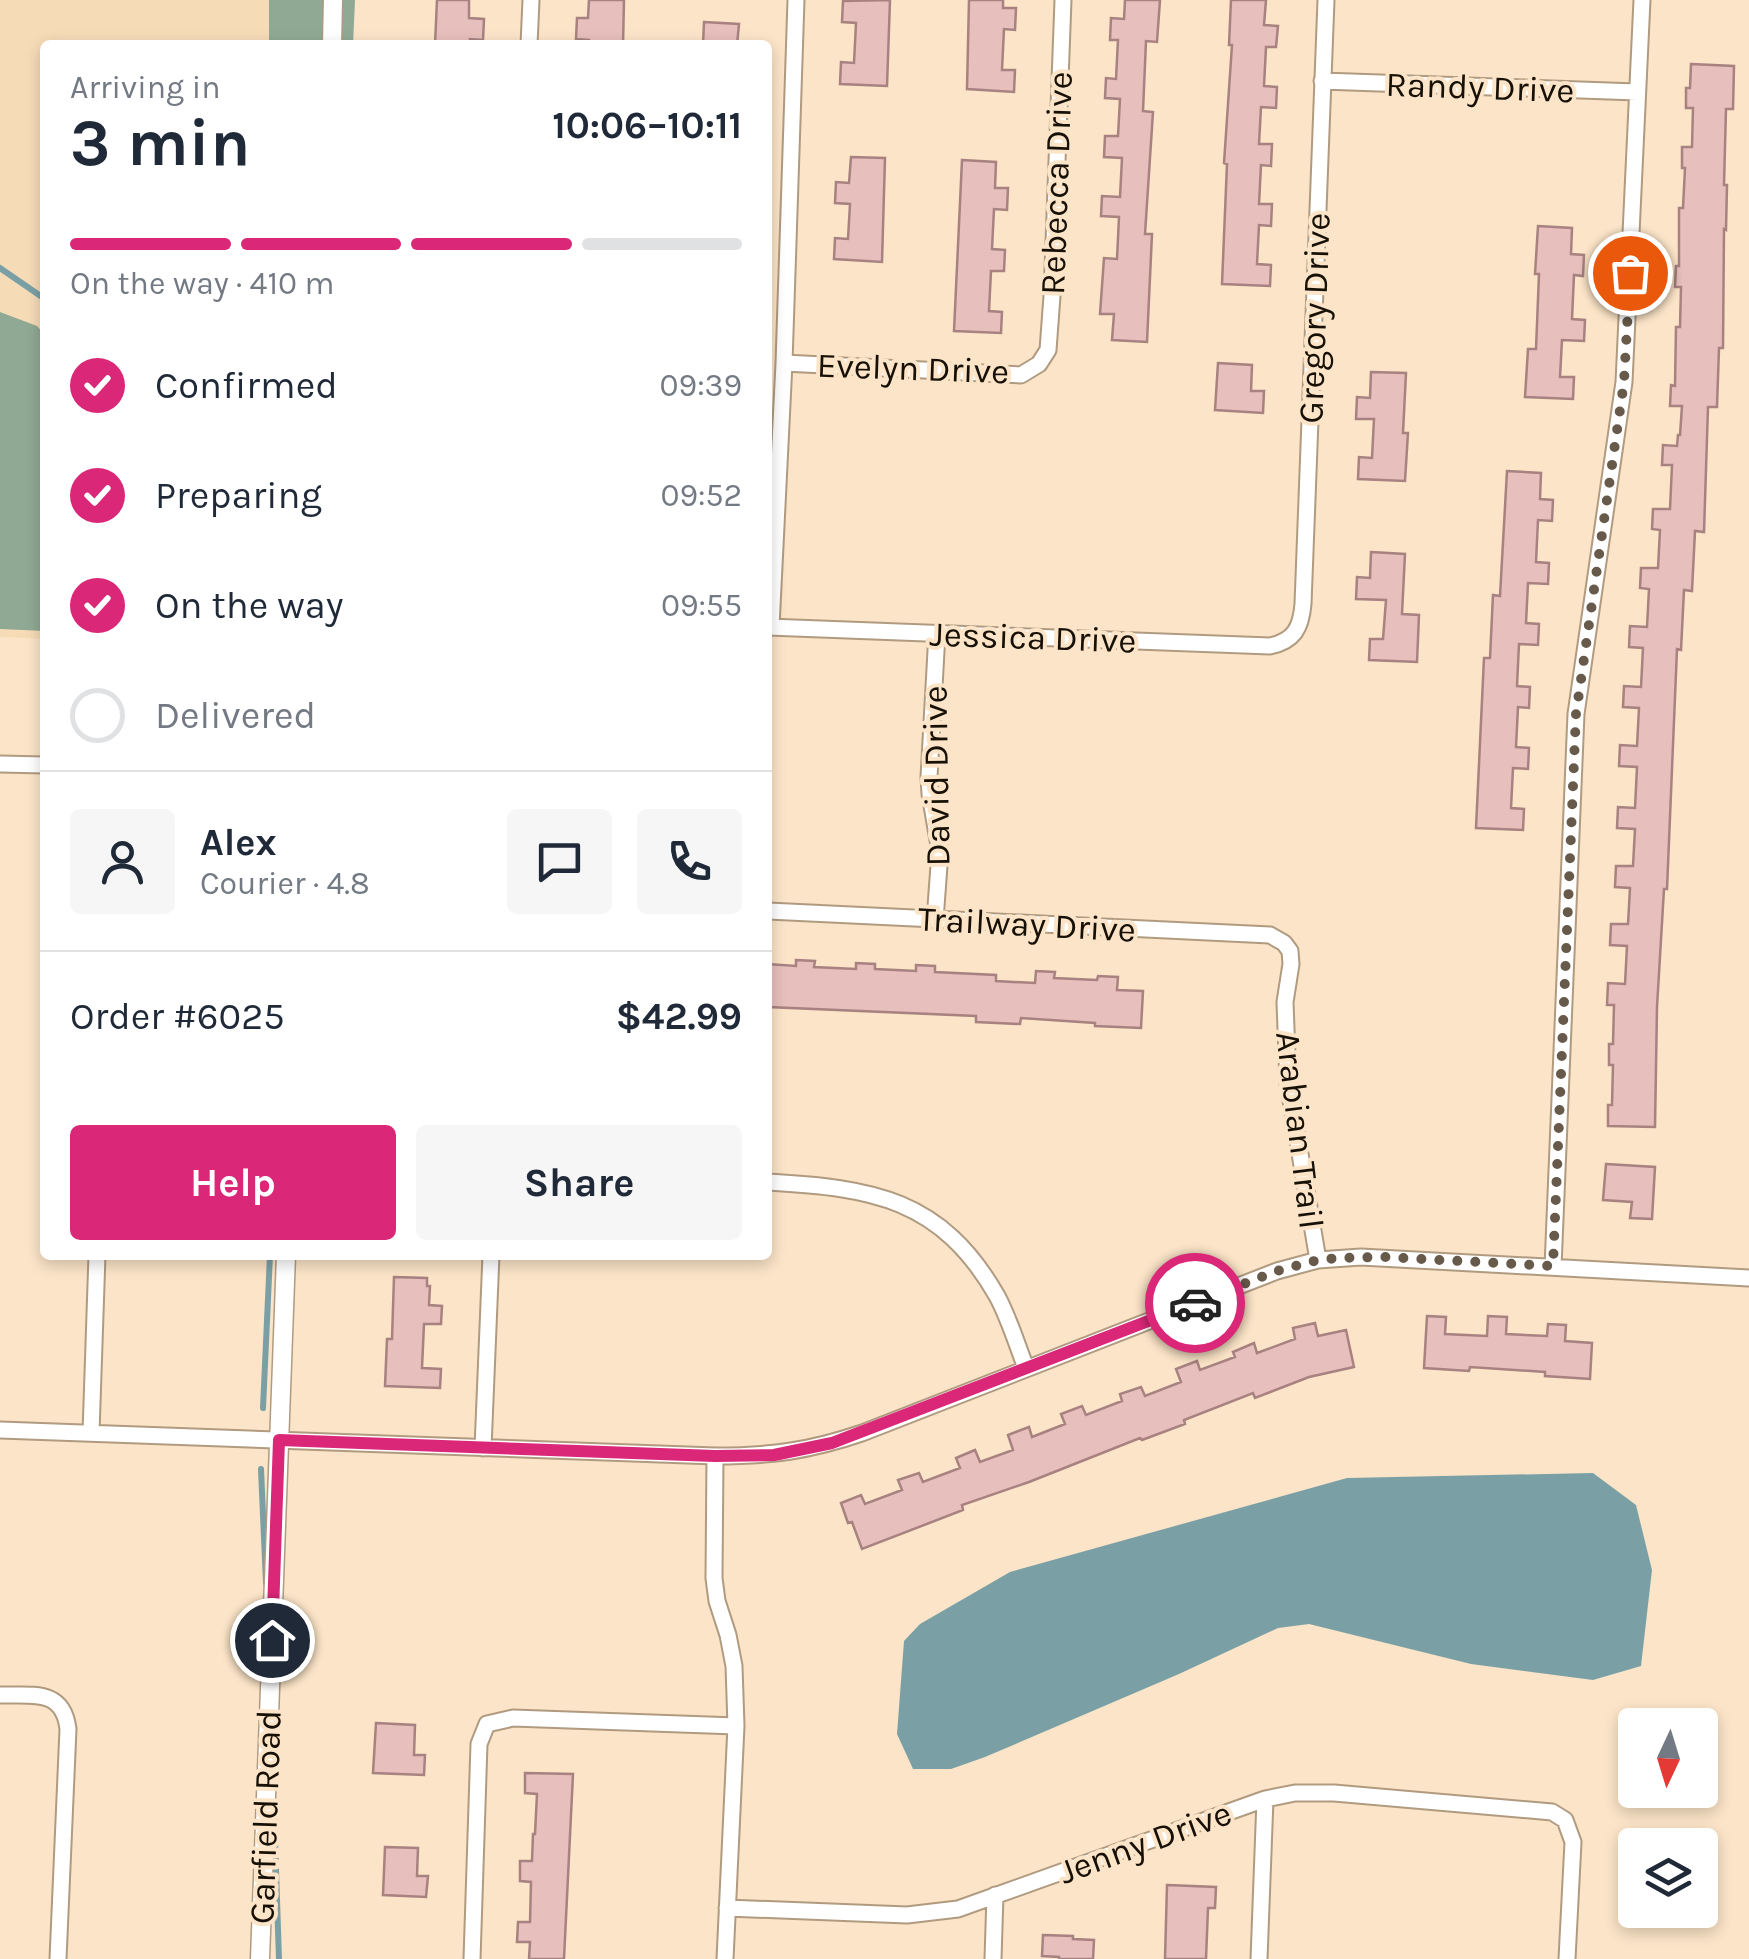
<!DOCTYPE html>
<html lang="en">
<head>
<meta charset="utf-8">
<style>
	:root { --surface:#fff; --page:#f6f6f7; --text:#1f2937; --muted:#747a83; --line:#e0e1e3; --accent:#db2777 }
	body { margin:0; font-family:Karla,sans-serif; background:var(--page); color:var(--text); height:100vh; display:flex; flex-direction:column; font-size:38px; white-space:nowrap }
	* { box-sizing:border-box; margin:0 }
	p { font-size:32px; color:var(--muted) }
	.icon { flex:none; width:55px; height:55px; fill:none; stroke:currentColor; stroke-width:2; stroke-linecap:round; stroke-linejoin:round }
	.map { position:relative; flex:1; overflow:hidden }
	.drawer { position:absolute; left:40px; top:40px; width:732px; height:1220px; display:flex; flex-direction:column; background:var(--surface); border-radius:10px; box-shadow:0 5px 15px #0003 }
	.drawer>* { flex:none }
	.needle { width:65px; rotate:184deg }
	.controls { position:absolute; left:1618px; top:1708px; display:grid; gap:20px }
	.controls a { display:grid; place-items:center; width:100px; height:100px; border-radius:10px; background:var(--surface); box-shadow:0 5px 15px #0003; font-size:50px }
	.pin { position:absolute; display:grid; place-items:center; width:85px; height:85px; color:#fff; margin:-42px; border:5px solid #fff; border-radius:50%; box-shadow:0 2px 10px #0007 }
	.courier { position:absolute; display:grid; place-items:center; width:100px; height:100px; margin:-50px; border:8px solid #db2777; border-radius:50%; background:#fff; color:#222; box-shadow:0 2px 12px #0007 }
	.overview em { font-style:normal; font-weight:700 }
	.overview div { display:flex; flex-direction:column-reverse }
	.overview { display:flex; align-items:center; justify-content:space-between; height:170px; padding:0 30px }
	h1 { font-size:65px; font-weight:700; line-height:75px }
	.bar { display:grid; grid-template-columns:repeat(4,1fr); gap:15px 10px; align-content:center; height:120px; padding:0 30px }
	.bar i { height:12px; border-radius:8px; background:var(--line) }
	.bar .on { background:var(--accent) }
	.bar p { grid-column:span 4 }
	.line { display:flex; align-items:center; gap:25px; padding:0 30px; border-top:2px solid var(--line) }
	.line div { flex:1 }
	.round { display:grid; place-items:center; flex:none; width:105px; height:105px; border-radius:10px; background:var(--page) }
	ol { padding:0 30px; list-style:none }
	li { display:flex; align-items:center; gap:30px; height:110px }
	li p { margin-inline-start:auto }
	li .icon { padding:10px; border-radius:50%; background:var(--accent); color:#fff; stroke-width:4 }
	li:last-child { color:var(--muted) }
	li i { width:55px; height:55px; border:5px solid var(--line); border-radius:50% }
	.action { display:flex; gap:20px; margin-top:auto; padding:20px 30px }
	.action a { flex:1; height:115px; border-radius:10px; background:var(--accent); color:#fff; font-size:40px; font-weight:700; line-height:115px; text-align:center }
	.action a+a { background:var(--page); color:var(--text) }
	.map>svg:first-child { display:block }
	.built { fill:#f6dbb7 }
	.forest { fill:#8fa994 }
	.water { fill:#7aa0a6 }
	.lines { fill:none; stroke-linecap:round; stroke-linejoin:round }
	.stream { stroke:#7aa0a6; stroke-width:6 }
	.building { fill:#e7bfbd; stroke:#a78281; stroke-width:2.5 }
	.minor-casing { stroke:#b09b80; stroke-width:19 }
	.tertiary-casing { stroke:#b09b80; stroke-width:21 }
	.minor { stroke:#fff; stroke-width:15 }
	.tertiary { stroke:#fff; stroke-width:18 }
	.done { stroke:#675a4a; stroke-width:10; stroke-dasharray:0 18 }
	.route { stroke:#db2777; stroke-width:12 }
	.labels { text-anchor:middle; stroke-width:8; stroke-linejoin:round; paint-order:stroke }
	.street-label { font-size:35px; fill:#171006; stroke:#fbe4c7 }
</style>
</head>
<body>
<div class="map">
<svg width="1749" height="1959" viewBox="0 0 1749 1959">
	<rect width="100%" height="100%" fill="#fbe4c7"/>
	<path class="built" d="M0 0H311V45H45V639L0 637Z"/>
	<path class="forest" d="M269 0H355L353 45H269Z
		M0 312 37 326 45 335V631L0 629Z"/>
	<path class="water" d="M1593 1473 1636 1505 1652 1570 1641 1666 1593 1680 1471 1664 1309 1624 1278 1628 1179 1674 985 1757 951 1769H913L897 1734 904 1641 920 1624 1010 1572 1347 1478Z"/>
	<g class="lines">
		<path class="stream" d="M0 268 45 299
			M263 1408 270 1255
			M261 1469 266 1583
			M274 1810 279 1959"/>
	</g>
	<path class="building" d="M437 0H469V18L484 19 483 40 470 39 469 45H435Z
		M589 0H624L623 45H589V40L576 39 577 18H588Z
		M890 0 887 86 840 84 841 62 854 63 856 23 842 22 843 1Z
		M969 0H1003V8H1016L1015 30 1004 29 1002 70H1015L1014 92 967 89Z
		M1125 0H1160L1157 42 1146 41 1143 111 1153 112 1145 234H1152L1147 342 1112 340 1114 314H1100L1104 258 1117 259 1119 217 1101 216 1102 196 1120 197 1122 158 1104 157 1105 136H1118L1120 99 1105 98 1106 78 1116 79 1118 40H1110L1111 18 1124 19Z
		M1231 0H1266L1264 25 1278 26 1276 47H1266L1264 86 1277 87 1276 108 1261 107 1259 144H1272L1271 166 1261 165 1259 204H1272L1271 226 1259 225 1257 264 1271 265 1270 286 1222 284 1227 164 1224 163 1232 45H1229Z
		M704 22 739 24 737 45H703Z
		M1691 64 1734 66 1733 109H1726L1724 185H1727L1726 230 1724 229 1723 348H1719L1717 407H1708L1704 532 1695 531 1692 591 1684 590 1681 650 1677 649 1667 889H1664L1657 1007 1655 1127 1608 1126V1105H1612L1613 1065H1609V1044H1613L1614 1005H1607L1608 983 1625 984 1627 946 1610 945 1611 924H1628L1630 888 1615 887 1616 866H1633L1635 829 1617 828 1618 807 1635 808 1637 767 1619 766 1620 745 1637 746 1639 708 1623 707 1624 686 1641 687 1643 648 1629 647 1630 626 1647 627 1649 589 1640 588 1641 568H1658L1660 530 1652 529 1653 509H1670L1672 465H1662L1663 445 1677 446 1678 435H1680L1682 406H1670L1671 385 1675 386 1676 327H1680L1681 287H1675L1676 266H1679V208H1683L1685 168H1682V147H1692L1693 108H1686V88H1690Z
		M851 157 885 158 882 262 834 259 835 238 848 239 850 204 835 203 836 182 849 183Z
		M962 160 996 162 995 188H1008L1007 210 994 209 992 249 1005 250 1004 271H991L989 311 1002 312 1001 333 954 331Z
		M1538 226 1572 228 1571 254 1584 255 1583 276 1574 275 1572 319 1585 320 1584 341 1562 340 1560 377H1574L1573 399 1525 397 1528 349H1536L1539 274H1535Z
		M1218 363 1252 365 1251 391H1264L1263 413 1215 410Z
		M1371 372 1406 373 1403 433H1408L1405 481 1358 479 1359 457 1372 458 1374 419H1356L1357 397 1370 398Z
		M1507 471 1541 473 1540 499 1553 500 1552 521 1538 520 1536 562 1549 563 1548 584 1528 583 1526 623 1539 624 1538 645 1519 644 1517 686 1530 687 1529 708 1518 707 1516 747 1529 748 1528 769 1513 768 1511 808 1524 809 1523 830 1476 828 1484 658H1490L1493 595 1500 596Z
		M1371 552 1405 554 1402 614 1419 615 1417 662 1369 660 1370 639H1383L1386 600 1356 599 1357 577 1370 578Z
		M796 960 815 961 814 967 856 969V963L875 964V969L916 971V965L935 966V972L996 975V981L1035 983 1036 971 1055 972 1054 978 1097 980 1098 976 1118 977 1117 990 1143 991 1141 1028 1095 1026V1023L1021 1018 1020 1024 976 1022V1016L768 1007V964L796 966Z
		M1606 1164 1655 1167 1652 1219 1630 1218 1632 1202 1603 1200Z
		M394 1277 427 1278V1286H430L429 1305 442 1306 441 1324H424L422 1368 441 1369 440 1388 385 1386 387 1339H392Z
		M1427 1316 1446 1317 1445 1334 1487 1336 1488 1316 1507 1317 1506 1334 1547 1336 1548 1324 1566 1325 1565 1341 1592 1343 1590 1379 1545 1376V1372L1470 1367 1469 1371 1424 1368Z
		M1315 1323 1318 1336 1346 1330 1354 1367 1309 1377 1255 1398 1253 1393 1184 1420 1185 1424 1142 1440 1140 1438 1029 1482 962 1505 963 1510 862 1549 852 1522 848 1523 841 1503 861 1495 865 1504 902 1490 898 1480 919 1473 923 1482 960 1468 956 1458 975 1450 980 1462 1013 1450 1008 1435 1029 1427 1032 1437 1065 1424 1061 1414 1082 1406 1086 1415 1122 1401 1120 1394 1141 1387 1145 1396 1181 1382 1176 1369 1197 1361 1200 1370 1235 1357 1233 1352 1254 1343 1257 1353 1295 1339 1293 1328Z
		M376 1723 415 1725 414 1755H425L424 1775 373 1773Z
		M525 1773 573 1774 564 1959H529L530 1942H517L518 1922H530L531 1882 520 1881V1861H532L533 1834H535L537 1794 525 1793Z
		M385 1847 418 1848 417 1876H428L426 1897 383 1895Z
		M1167 1885 1216 1887 1215 1908H1208L1206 1959H1165Z
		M1043 1935 1073 1936V1939L1094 1940 1093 1959H1059V1957L1042 1956Z"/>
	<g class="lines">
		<g class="minor-casing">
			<path id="minor" d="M529 45 531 0
				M1322 81 1637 92
				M784 363 1021 375 1039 364 1048 350 1052 296 1063 0
				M768 627 1270 646C1294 641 1301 628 1303 604L1326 0
				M771 627 784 363 796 0
				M0 764 45 765
				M768 911 1270 935 1284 943 1290 951 1291 964 1285 1002 1288 1083 1318 1260
				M935 920 940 852 930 794 929 777 937 633
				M768 1182C872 1188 941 1198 997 1296 1009 1318 1017 1345 1026 1368
				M1553 1267 1576 714 1624 382 1642 0
				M0 1430 715 1456C771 1456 809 1451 862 1433L1277 1271 1318 1260 1361 1257 1749 1278
				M91 1433 97 1255
				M483 1448 491 1255
				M715 1456 714 1578 717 1601 728 1635 734 1666 736 1726 725 1959
				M0 1695C32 1696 63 1688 68 1729L58 1959
				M727 1908 907 1915 958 1909 1265 1799 1295 1793H1334L1552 1812 1565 1820 1573 1842 1567 1959
				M472 1959 479 1744 487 1724 513 1718 736 1726
				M993 1959 995 1895
				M1259 1959 1265 1799"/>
		</g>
		<g class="tertiary-casing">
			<path id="tertiary" d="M332 45 333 0
				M260 1959 286 1255"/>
		</g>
		<use href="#minor" class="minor"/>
		<use href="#tertiary" class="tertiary"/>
	</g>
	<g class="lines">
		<path class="done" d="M1195 1303 1277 1271 1318 1260 1338 1258 1385 1257 1553 1266 1576 714 1624 382 1630 273"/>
		<path class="route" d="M272 1640 279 1440 715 1456 774 1455 832 1443 1195 1303"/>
	</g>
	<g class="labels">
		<g class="street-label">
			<text transform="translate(1480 87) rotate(2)" y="12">Randy Drive</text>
			<text transform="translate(1056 183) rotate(-88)" y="12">Rebecca Drive</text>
			<text transform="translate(1314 318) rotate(-88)" y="12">Gregory Drive</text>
			<text transform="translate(913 368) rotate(2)" y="12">Evelyn Drive</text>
			<text transform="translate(1033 637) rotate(2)" y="12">Jessica Drive</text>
			<text transform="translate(936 776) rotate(-91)" y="12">David Drive</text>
			<text transform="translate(1027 924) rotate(3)" y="12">Trailway Drive</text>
			<text transform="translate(1300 1130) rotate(83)" y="12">Arabian Trail</text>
			<text transform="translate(265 1817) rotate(-88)" y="12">Garfield Road</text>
			<text transform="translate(1145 1842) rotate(-20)" y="12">Jenny Drive</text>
		</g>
	</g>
</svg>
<div class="controls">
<a><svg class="needle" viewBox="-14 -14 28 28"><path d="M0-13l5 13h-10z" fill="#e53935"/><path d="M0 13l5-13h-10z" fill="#747a83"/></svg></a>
<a><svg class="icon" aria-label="layers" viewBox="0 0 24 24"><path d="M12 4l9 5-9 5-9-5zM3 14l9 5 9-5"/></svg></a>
</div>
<div class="pin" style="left:1630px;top:273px;background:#ea580c"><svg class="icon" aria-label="bag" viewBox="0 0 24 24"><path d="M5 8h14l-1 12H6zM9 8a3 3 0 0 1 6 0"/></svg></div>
<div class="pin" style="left:272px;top:1640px;background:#1f2937"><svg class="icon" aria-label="home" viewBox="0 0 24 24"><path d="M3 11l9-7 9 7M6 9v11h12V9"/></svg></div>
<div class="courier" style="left:1195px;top:1303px"><svg class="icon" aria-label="car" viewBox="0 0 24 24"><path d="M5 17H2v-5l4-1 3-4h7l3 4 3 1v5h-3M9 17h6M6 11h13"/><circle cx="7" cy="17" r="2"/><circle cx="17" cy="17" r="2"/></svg></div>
<section class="drawer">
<div class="overview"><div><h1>3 min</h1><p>Arriving in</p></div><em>10:06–10:11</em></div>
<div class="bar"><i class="on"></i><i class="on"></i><i class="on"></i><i></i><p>On the way · 410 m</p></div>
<ol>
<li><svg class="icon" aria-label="check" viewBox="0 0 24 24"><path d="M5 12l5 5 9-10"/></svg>Confirmed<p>09:39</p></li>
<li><svg class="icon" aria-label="check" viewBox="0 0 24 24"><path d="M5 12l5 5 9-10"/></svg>Preparing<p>09:52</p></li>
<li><svg class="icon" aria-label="check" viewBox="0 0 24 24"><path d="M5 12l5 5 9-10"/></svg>On the way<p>09:55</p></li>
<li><i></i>Delivered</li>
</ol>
<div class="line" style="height:180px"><a class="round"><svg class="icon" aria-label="person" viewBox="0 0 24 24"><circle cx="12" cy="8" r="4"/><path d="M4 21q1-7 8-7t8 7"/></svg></a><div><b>Alex</b><p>Courier · 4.8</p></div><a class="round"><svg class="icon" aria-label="chat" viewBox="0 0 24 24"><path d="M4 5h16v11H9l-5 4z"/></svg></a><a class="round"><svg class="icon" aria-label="phone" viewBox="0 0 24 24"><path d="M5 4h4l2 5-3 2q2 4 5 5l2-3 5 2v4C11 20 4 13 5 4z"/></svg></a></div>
<div class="line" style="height:130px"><div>Order #6025</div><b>$42.99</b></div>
<div class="action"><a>Help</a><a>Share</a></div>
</section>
</div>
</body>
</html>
